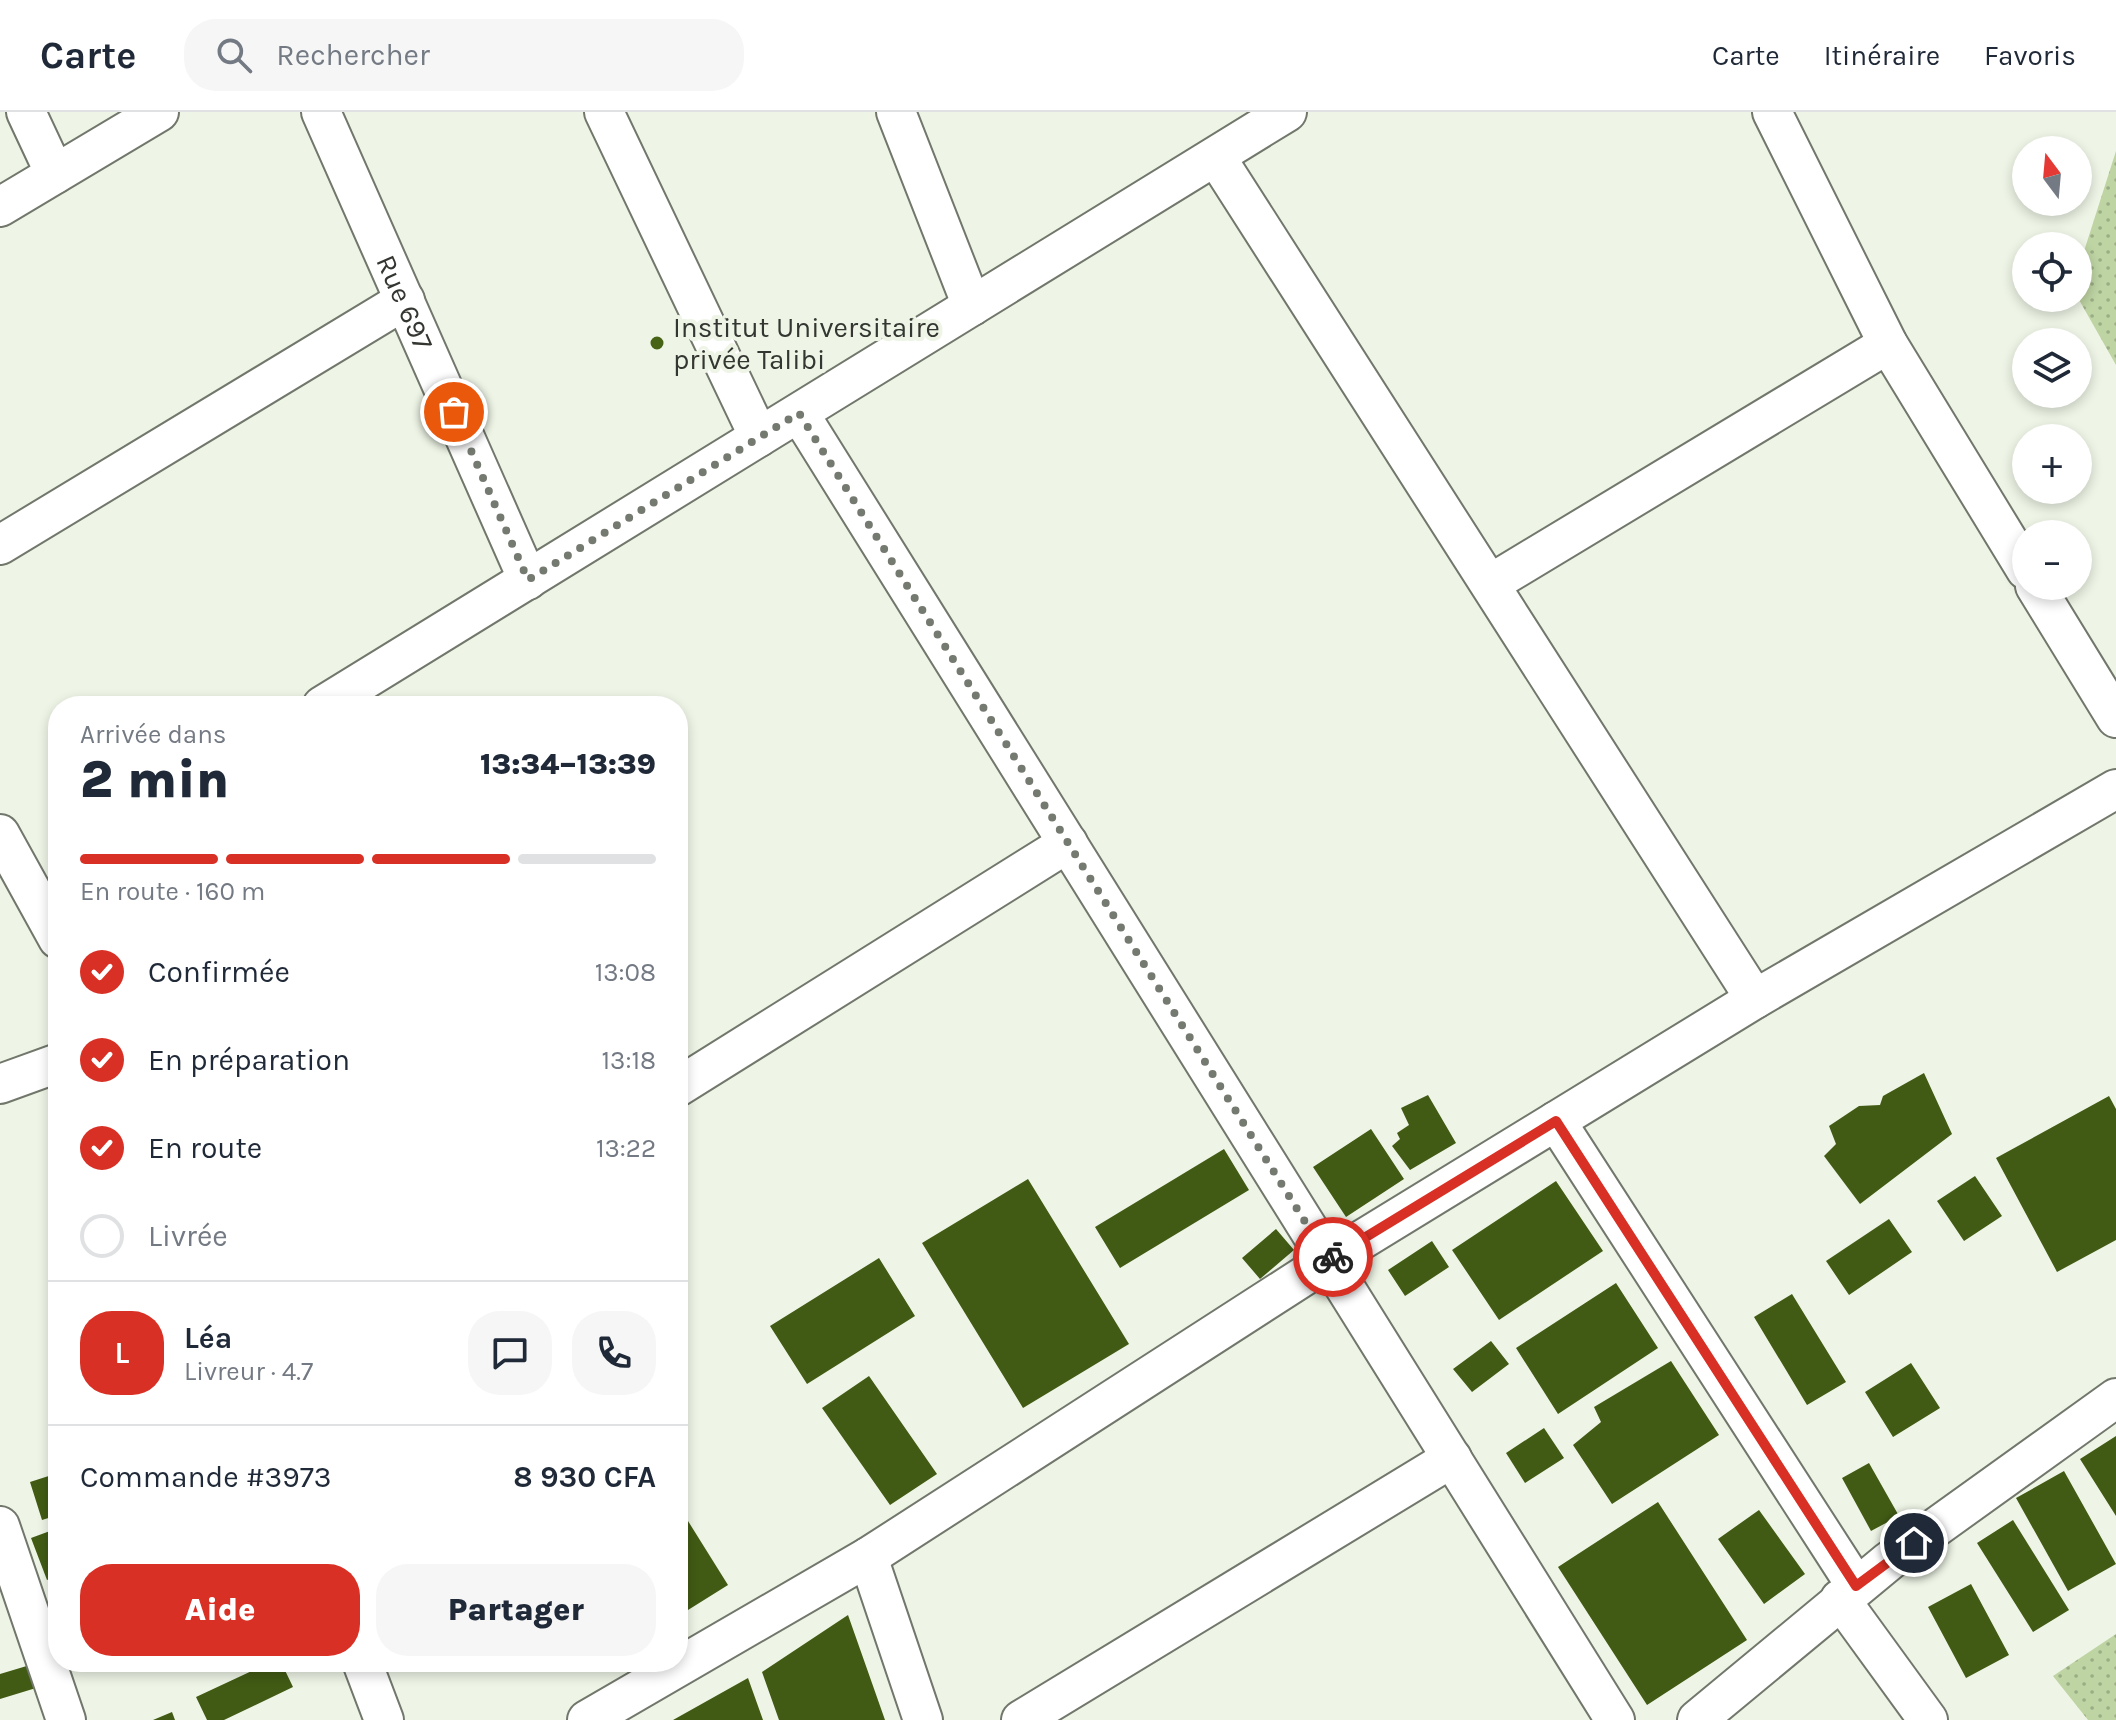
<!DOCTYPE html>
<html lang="fr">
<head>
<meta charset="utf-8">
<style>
	:root { --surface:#fff; --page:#f6f6f7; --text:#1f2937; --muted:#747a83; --line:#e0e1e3; --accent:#d93025 }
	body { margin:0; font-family:Karla,sans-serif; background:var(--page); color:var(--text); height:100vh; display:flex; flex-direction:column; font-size:30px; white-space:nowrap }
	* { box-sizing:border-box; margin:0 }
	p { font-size:26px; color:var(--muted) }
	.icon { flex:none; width:44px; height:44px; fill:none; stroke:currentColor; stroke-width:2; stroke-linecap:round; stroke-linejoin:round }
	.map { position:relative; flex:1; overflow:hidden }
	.details { position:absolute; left:48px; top:584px; width:640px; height:976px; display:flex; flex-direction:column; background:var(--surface); border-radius:32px; box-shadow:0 4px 12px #0003 }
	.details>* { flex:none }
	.needle { width:52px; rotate:344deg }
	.fabs { position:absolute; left:2012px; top:24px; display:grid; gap:16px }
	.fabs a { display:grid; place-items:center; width:80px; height:80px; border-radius:50%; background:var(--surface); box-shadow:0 4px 12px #0003; font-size:40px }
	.pin { position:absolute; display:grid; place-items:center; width:68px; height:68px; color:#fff; margin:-34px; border:4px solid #fff; border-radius:50%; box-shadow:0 2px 8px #0007 }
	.courier { position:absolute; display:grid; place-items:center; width:80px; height:80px; margin:-40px; border:6px solid #d93025; border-radius:50%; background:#fff; color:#222; box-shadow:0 2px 10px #0007 }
	.headline em { font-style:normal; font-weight:800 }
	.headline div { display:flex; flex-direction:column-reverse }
	.headline { display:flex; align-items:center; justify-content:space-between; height:136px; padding:0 32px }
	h1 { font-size:52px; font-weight:800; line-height:60px }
	.bar { display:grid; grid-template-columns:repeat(4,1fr); gap:12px 8px; align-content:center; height:96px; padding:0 32px }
	.bar i { height:10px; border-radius:6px; background:var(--line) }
	.bar .active { background:var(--accent) }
	.bar p { grid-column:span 4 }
	.line { display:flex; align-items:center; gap:20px; padding:0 32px; border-top:2px solid var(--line) }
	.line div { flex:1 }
	.round { display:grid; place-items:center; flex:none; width:84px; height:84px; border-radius:32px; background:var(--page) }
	ol { padding:0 32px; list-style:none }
	li { display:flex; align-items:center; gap:24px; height:88px }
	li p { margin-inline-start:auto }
	li .icon { padding:8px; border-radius:50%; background:var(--accent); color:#fff; stroke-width:4 }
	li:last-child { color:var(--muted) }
	li i { width:44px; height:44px; border:4px solid var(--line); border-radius:50% }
	.cta { display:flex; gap:16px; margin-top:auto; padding:16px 32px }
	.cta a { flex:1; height:92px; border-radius:32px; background:var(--accent); color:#fff; font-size:32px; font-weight:800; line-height:92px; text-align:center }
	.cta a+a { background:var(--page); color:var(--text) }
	header { display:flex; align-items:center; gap:48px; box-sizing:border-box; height:112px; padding:0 40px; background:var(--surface); border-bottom:2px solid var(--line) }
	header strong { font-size:38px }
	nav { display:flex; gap:44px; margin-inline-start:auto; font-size:28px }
	.search { width:560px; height:72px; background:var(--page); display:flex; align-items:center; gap:20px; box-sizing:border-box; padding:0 28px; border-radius:32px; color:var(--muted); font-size:30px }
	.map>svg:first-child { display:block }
	.grass { fill:url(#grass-dots) }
	.building { fill:#415b14 }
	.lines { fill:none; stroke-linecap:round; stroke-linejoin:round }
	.minor-casing { stroke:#71776b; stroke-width:42 }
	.minor { stroke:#fff; stroke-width:38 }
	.done { stroke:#757a70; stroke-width:8; stroke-dasharray:0 14.4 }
	.route { stroke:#d93025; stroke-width:10 }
	.poi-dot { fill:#476315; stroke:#eef5e6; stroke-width:3 }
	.labels { text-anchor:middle; stroke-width:8; stroke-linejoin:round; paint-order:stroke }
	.street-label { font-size:28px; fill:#343731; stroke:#eef5e6 }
	.poi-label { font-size:28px; fill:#343731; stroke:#eef5e6; text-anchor:start }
</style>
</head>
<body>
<header>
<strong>Carte</strong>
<div class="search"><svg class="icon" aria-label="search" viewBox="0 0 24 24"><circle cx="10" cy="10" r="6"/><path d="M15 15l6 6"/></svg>Rechercher</div>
<nav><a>Carte</a><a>Itinéraire</a><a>Favoris</a></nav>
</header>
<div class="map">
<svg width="2116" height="1608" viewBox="0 0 2116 1608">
	<defs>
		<pattern id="grass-dots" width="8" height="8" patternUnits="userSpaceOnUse" patternTransform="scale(2)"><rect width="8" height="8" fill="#bed4a3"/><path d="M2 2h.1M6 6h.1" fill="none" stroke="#9bad85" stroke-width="1.8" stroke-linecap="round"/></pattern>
	</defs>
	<rect width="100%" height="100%" fill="#eef5e6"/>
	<path class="grass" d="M2116 39V253L2078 186V158Z
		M2116 1522V1608H2088L2053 1564Z"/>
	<path class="building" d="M1924 961 1952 1022 1860 1092 1824 1044 1836 1032 1829 1014 1859 994 1880 993 1883 984Z
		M1428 983 1456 1031 1410 1058 1392 1034 1400 1027 1397 1021 1409 1013 1401 996Z
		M2109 984 2116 997V1128L2057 1160 1996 1046Z
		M1371 1017 1404 1067 1346 1105 1313 1055Z
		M1224 1037 1249 1078 1120 1156 1095 1115Z
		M1975 1064 2002 1104 1964 1129 1937 1089Z
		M1028 1067 1129 1232 1023 1296 922 1131Z
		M1556 1069 1603 1139 1499 1208 1452 1138Z
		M1889 1107 1912 1140 1849 1183 1826 1149Z
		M1276 1117 1294 1138 1260 1167 1242 1146Z
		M1432 1129 1449 1155 1405 1184 1388 1158Z
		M879 1146 915 1204 807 1272 770 1214Z
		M1616 1171 1658 1236 1558 1302 1516 1236Z
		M1792 1182 1846 1270 1807 1293 1754 1205Z
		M1491 1229 1509 1252 1472 1280 1453 1257Z
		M1671 1249 1719 1323 1612 1392 1573 1333 1601 1310 1594 1295Z
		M1911 1251 1940 1296 1893 1325 1865 1280Z
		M869 1264 937 1362 890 1393 822 1296Z
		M1544 1316 1564 1346 1525 1371 1506 1341Z
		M2116 1324V1404L2080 1347Z
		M1869 1351 1899 1404 1871 1419 1842 1366Z
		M2064 1359 2116 1452 2068 1479 2016 1386Z
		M58 1361V1403L42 1408 30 1370Z
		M1658 1390 1747 1528 1647 1593 1558 1455Z
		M678 1393 728 1473 680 1503 678 1500Z
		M1759 1398 1805 1462 1764 1492 1718 1427Z
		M2013 1408 2069 1498 2033 1520 1977 1431Z
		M50 1419 58 1441V1464L47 1468 31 1426Z
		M1971 1472 2009 1543 1966 1566 1928 1495Z
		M848 1503 885 1608H779L762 1560Z
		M271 1550H281L293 1575 224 1608H207L196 1585Z
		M30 1553 36 1576 0 1587V1562Z
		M748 1566 763 1608H673Z
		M172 1600 175 1608H153Z"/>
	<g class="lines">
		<g class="minor-casing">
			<g id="minor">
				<path d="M26 0 55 62"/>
				<path id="s1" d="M321 0 528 468"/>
				<path d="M604 0 759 325"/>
				<path d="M896 0 972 194"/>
				<path d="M1772 0 1888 232 2026 458"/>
				<path d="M1216 45 1755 887"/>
				<path d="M0 95 159 0"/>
				<path d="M799 301 1615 1608"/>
				<path d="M0 433 405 188"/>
				<path d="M1490 472 1888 232"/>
				<path d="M2035 474 2116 606"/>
				<path d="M322 594 1287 0"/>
				<path d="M0 722 58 827"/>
				<path d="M0 972 58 951"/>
				<path d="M678 975 1068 731"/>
				<path d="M1556 1009 1856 1474"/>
				<path d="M0 1414 66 1608"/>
				<path d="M868 1445 923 1608"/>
				<path d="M1840 1487 1928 1608"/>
				<path d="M362 1550 384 1608"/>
				<path d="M587 1608 868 1445 1329 1148 1755 887 2116 677"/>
				<path d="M1021 1608 1452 1346"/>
				<path d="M1697 1608 1889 1449 2116 1286"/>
			</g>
		</g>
		<use href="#minor" class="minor"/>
	</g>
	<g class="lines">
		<path class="done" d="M454 300 528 468 799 301 1329 1148 1333 1145"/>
		<path class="route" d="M1333 1145 1556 1009 1856 1474 1914 1431"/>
	</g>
	<circle class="poi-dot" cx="657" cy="231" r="8"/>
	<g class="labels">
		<g class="street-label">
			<text dy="10" stroke="none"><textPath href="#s1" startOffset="208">Rue 697</textPath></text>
		</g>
		<g class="poi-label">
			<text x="673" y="225">Institut Universitaire<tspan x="673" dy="32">privée Talibi</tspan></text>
		</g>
	</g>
</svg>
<div class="fabs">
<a><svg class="needle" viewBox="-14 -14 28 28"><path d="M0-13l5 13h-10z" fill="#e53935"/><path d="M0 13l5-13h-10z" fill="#747a83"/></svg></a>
<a><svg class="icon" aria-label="locate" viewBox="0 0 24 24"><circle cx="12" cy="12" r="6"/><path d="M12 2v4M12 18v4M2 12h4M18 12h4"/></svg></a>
<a><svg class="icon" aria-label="layers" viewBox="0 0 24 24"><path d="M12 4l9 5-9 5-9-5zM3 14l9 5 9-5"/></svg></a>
<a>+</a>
<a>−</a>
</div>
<div class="pin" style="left:454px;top:300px;background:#ea580c"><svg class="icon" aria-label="bag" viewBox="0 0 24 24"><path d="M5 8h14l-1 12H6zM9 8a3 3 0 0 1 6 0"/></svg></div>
<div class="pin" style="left:1914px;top:1431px;background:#1f2937"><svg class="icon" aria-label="home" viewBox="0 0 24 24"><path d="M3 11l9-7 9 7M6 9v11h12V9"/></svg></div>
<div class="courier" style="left:1333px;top:1145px"><svg class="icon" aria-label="bike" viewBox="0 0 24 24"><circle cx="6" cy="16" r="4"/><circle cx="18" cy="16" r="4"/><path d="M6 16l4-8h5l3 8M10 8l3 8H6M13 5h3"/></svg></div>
<section class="details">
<div class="headline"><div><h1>2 min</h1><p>Arrivée dans</p></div><em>13:34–13:39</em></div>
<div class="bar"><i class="active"></i><i class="active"></i><i class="active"></i><i></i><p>En route · 160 m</p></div>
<ol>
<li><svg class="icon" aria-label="check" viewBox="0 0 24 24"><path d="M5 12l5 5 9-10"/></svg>Confirmée<p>13:08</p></li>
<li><svg class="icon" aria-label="check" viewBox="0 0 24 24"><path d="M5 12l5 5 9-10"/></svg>En préparation<p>13:18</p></li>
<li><svg class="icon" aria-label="check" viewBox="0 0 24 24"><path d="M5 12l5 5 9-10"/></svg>En route<p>13:22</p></li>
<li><i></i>Livrée</li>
</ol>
<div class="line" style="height:144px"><b class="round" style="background:var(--accent);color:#fff">L</b><div><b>Léa</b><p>Livreur · 4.7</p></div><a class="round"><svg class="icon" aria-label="chat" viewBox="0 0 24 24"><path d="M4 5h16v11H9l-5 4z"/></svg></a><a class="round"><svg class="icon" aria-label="phone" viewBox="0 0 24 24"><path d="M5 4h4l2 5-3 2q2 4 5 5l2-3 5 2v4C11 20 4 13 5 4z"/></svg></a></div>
<div class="line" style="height:104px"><div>Commande #3973</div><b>8 930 CFA</b></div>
<div class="cta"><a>Aide</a><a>Partager</a></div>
</section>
</div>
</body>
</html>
